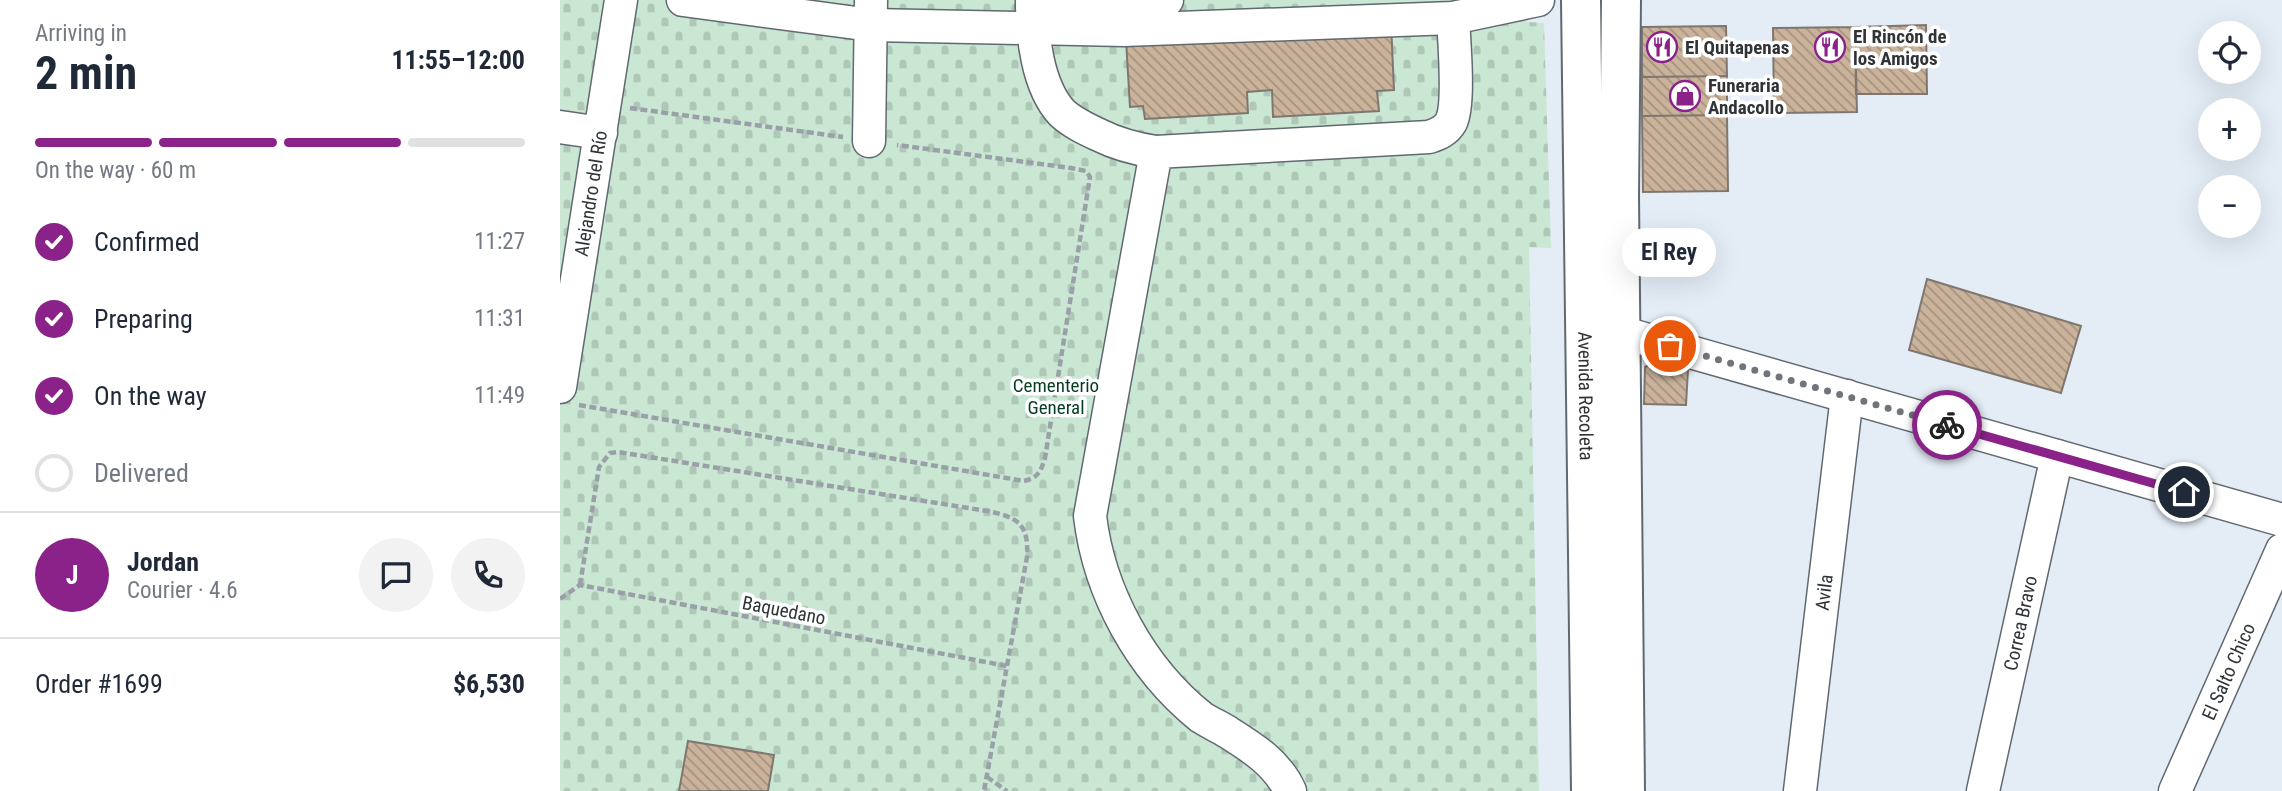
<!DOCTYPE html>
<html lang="en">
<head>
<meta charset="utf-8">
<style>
	:root { --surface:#fff; --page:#f2f2f3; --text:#1f2937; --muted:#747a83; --line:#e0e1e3; --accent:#8a2289 }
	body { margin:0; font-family:"Roboto Condensed",sans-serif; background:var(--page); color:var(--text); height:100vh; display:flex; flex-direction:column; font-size:26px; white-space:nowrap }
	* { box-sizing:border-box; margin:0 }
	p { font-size:23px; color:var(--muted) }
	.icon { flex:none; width:38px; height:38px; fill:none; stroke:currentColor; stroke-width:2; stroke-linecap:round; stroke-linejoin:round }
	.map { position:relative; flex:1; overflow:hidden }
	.details { display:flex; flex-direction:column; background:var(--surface); width:560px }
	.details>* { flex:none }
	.buttons { position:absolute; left:1638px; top:21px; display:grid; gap:14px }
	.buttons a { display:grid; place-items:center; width:63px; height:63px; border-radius:50%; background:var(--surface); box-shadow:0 7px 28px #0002; font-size:35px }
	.pin { position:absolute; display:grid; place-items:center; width:60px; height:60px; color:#fff; margin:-30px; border:4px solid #fff; border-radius:50%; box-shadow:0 2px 7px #0007 }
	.courier { position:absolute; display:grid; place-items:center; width:70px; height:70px; margin:-35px; border:5px solid #8a2289; border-radius:50%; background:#fff; color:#222; box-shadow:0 2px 9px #0007 }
	.bubble { position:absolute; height:49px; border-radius:24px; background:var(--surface); box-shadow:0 7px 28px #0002; font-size:23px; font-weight:700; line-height:49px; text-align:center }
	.head em { font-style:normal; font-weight:700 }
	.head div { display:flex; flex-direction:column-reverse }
	.head { display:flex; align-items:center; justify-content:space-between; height:119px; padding:0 35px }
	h1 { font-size:46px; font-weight:700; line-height:52px }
	.bar { display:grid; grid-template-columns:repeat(4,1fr); gap:10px 7px; align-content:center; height:84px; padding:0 35px }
	.bar i { height:9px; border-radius:5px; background:var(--line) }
	.bar .on { background:var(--accent) }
	.bar p { grid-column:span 4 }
	.line { display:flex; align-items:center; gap:18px; padding:0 35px; border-top:2px solid var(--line) }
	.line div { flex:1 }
	.round { display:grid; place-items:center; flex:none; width:74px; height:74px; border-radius:37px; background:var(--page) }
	ol { padding:0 35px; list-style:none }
	li { display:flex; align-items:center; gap:21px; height:77px }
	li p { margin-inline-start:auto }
	li .icon { padding:7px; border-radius:50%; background:var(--accent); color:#fff; stroke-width:4 }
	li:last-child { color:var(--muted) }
	li i { width:38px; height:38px; border:4px solid var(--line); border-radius:50% }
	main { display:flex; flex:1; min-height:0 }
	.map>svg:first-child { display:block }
	.cemetery { fill:url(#cemetery-stones) }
	.building { fill:url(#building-back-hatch); stroke:#7f776f; stroke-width:2 }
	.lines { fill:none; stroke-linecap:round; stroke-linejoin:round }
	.minor-casing { stroke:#616970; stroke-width:35 }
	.major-casing { stroke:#616970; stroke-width:42 }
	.path { stroke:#9aa0a7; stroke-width:4.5; stroke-dasharray:7 3.5; stroke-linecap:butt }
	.minor { stroke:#fff; stroke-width:32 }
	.major { stroke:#fff; stroke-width:38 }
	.done { stroke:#6f757a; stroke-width:7; stroke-dasharray:0 12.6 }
	.route { stroke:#8a2289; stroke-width:9 }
	.labels { text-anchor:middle; stroke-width:7; stroke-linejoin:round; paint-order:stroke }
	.poi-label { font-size:19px; font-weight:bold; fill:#303437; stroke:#fff; text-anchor:start }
	.street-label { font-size:19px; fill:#303437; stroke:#fff }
	.park-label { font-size:19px; fill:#053d23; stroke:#fff }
</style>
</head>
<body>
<main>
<section class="details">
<div class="head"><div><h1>2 min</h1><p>Arriving in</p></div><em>11:55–12:00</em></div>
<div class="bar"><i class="on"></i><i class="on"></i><i class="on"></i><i></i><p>On the way · 60 m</p></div>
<ol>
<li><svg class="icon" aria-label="check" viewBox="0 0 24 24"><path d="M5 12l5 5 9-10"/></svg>Confirmed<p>11:27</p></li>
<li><svg class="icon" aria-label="check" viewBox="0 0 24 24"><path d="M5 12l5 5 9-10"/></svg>Preparing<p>11:31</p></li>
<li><svg class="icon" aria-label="check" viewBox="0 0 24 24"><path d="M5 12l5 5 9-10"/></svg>On the way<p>11:49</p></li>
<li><i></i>Delivered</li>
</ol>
<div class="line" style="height:126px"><b class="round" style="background:var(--accent);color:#fff">J</b><div><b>Jordan</b><p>Courier · 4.6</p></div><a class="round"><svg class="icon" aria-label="chat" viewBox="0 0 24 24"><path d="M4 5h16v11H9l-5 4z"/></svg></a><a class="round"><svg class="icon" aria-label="phone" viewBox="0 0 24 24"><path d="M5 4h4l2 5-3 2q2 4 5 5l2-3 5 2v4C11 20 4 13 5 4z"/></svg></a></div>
<div class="line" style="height:91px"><div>Order #1699</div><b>$6,530</b></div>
</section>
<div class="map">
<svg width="1722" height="791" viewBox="0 0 1722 791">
	<defs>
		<pattern id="cemetery-stones" width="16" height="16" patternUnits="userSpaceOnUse" patternTransform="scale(1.75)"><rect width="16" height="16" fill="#cae7d4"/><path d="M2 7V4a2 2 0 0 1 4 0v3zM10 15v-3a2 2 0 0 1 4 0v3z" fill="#aec7b7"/></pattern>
		<pattern id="building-back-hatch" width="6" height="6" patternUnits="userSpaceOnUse" patternTransform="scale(1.75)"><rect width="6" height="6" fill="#cab29b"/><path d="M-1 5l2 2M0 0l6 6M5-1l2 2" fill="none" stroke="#a4927f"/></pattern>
	</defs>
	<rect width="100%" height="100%" fill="#e4edf6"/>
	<path class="cemetery" d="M0 0H966L968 22 984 23 991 248 969 247 979 791H0Z"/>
	<path class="building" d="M831 23 834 90 817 91 819 111 713 117 712 90 687 92 688 113 585 119 583 106 570 107 566 40Z
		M1366 25 1367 94H1296L1295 27Z
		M1166 26 1167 76 1082 77V27Z
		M1295 27 1297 112 1214 113 1213 28Z
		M1167 76V115L1082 116V77Z
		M1167 115 1168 191 1083 192 1082 116Z
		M1367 279 1521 326 1501 393 1349 350Z
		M1100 360 1128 370 1126 405 1084 404 1085 367Z
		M128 741 214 755 208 791H119Z"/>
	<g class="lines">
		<g class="minor-casing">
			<g id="minor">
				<path d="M123 0 311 25 564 30 893 18 978 0"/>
				<path d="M472 0C472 35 477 86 502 113 513 123 526 129 539 135 557 144 576 149 596 152"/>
				<path d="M472 7 607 0"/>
				<path d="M0 127 41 133"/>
				<path d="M309 141 311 0"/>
				<path d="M1060 332 1722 520"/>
				<path id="s1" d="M0 387 61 0"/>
				<path d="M730 791C718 764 693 748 669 733 660 727 650 723 641 717 580 668 539 592 530 516L596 152 869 137C878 134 886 131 891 122 900 104 894 41 893 18"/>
				<path id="s2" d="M1240 791 1287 396"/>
				<path id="s3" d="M1423 791 1497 456"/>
				<path id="s4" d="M1615 791 1722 550"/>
			</g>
		</g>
		<g class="major-casing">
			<g id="major">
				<path id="s5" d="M1021 0 1031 791"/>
				<path d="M1061 0 1059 195 1065 791"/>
			</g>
		</g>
		<path class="path" d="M70 108 283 137
			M19 405 464 481C478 478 481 471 485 458L530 177 526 171 511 168 337 145
			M20 585 39 467 50 453 58 452 427 511C458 517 469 524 467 557L424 791
			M0 599 20 585 447 666
			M427 777 447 791"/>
		<use href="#minor" class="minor"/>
		<use href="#major" class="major"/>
	</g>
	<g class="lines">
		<path class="done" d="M1110 346 1387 425"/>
		<path class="route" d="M1387 425 1624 492"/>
	</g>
	<defs>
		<g id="restaurant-ring" transform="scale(1.575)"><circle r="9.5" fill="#fff" stroke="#8a2289" stroke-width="1.5"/><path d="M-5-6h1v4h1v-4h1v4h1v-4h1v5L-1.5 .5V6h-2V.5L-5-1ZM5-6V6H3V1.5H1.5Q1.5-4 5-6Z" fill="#8a2289"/></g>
		<g id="shop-ring" transform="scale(1.575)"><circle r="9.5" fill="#fff" stroke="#8a2289" stroke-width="1.5"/><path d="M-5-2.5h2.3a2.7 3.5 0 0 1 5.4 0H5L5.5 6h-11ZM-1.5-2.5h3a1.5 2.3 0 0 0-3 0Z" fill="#8a2289"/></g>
	</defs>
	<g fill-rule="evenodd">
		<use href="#restaurant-ring" x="1102" y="47"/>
		<use href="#restaurant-ring" x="1270" y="47"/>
		<use href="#shop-ring" x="1125" y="96"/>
	</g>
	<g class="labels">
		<g class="poi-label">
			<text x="1293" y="43">El Rincón de<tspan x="1293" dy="22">los Amigos</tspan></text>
			<text x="1125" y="54">El Quitapenas</text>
			<text x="1148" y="92">Funeraria<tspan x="1148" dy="22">Andacollo</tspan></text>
		</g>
		<g class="street-label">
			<text dy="7" stroke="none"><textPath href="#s1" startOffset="196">Alejandro del Río</textPath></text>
			<text dy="7" stroke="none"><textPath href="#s5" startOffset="396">Avenida Recoleta</textPath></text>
			<text dy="7" stroke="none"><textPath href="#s2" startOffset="200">Avila</textPath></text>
			<text transform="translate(224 610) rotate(11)" y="7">Baquedano</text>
			<text dy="7" stroke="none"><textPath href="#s3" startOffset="172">Correa Bravo</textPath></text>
			<text dy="7" stroke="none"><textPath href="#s4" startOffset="131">El Salto Chico</textPath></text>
		</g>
		<g class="park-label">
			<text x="496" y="392">Cementerio<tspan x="496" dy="22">General</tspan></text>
		</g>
	</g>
</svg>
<div class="buttons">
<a><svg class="icon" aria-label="locate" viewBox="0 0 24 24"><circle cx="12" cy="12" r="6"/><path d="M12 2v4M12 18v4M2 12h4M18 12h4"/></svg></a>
<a>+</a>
<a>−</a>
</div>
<div class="pin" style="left:1110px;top:346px;background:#ea580c"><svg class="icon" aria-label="bag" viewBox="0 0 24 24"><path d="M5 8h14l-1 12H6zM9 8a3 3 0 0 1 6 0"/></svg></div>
<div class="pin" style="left:1624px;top:492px;background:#1f2937"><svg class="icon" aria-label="home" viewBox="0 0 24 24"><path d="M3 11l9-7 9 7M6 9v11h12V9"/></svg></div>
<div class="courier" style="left:1387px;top:425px"><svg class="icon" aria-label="bike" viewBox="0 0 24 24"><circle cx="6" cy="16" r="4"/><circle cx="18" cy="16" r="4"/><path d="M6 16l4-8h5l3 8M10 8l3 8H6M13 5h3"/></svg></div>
<div class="bubble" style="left:1062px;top:228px;width:94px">El Rey</div>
</div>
</main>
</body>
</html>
